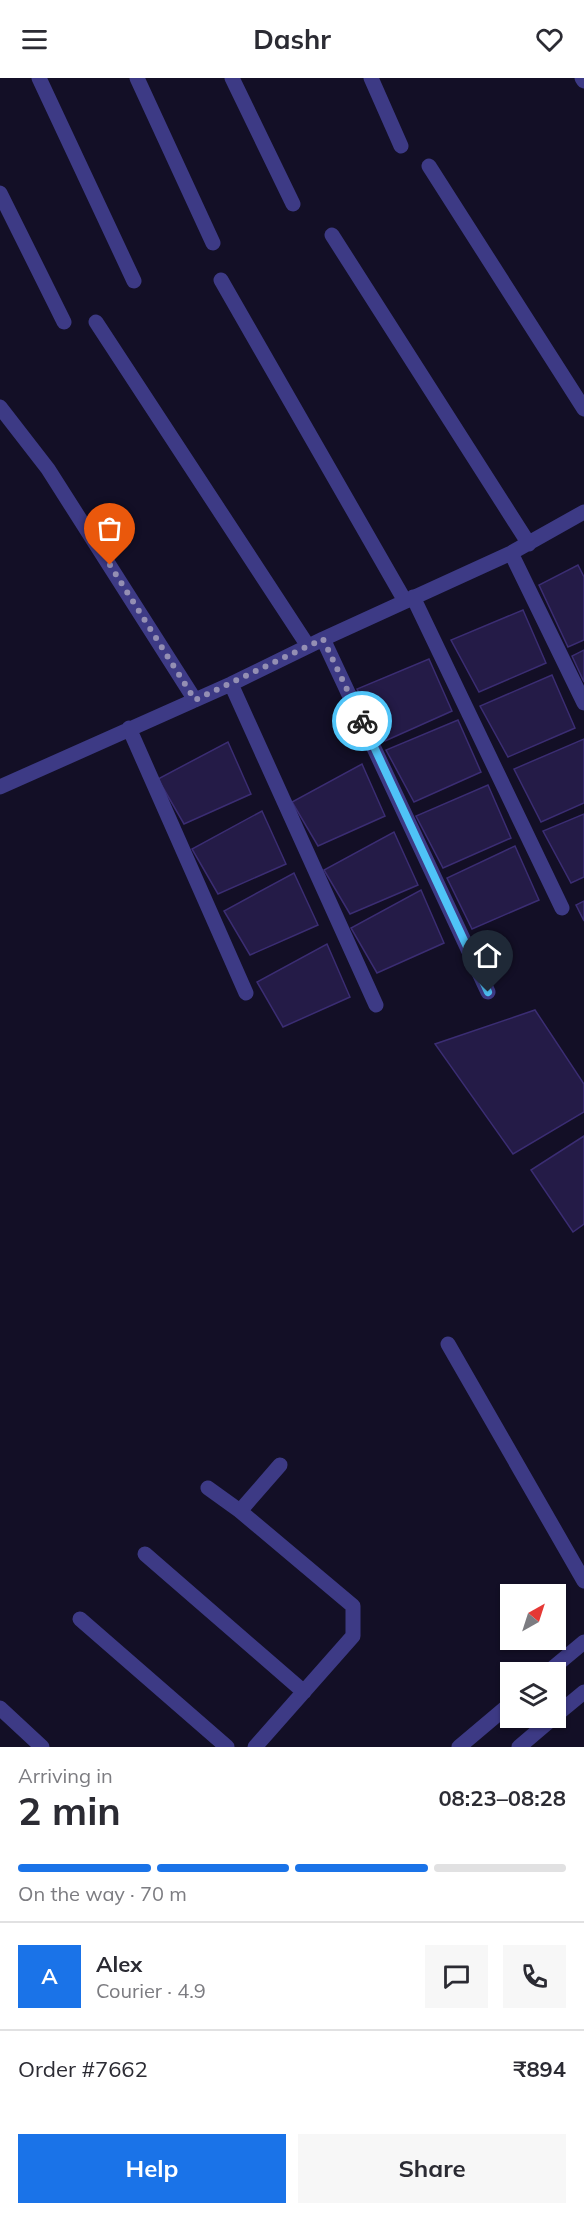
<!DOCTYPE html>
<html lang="en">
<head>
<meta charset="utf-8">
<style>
	:root { --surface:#fff; --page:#f7f7f7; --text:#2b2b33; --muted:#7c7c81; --line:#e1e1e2; --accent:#1a73e8 }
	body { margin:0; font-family:Mulish,sans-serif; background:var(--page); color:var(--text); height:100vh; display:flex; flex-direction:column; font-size:22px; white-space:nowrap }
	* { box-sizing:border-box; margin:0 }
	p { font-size:20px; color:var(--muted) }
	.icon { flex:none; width:33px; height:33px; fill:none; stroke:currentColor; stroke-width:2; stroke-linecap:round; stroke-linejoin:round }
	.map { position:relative; height:1669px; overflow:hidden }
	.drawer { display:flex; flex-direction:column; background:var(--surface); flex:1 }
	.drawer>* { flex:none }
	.needle { width:39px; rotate:39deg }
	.fabs { position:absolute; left:500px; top:1506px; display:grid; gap:12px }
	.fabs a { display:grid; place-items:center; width:66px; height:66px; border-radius:0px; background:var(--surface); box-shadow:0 2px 4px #0004; font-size:30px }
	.pin { position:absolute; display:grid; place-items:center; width:51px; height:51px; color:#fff; margin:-62px -26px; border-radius:50% 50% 50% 0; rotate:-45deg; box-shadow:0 0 6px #0007 }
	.pin .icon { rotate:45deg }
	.courier { position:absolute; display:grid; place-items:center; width:60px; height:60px; margin:-30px; border:4px solid #4fc3f7; border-radius:50%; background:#fff; color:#222; box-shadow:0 2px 8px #0007 }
	.headline em { font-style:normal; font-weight:700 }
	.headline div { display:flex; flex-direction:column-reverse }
	.headline { display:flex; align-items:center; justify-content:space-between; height:102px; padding:0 18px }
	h1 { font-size:39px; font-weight:700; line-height:45px }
	.bar { display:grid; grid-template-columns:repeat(4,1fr); gap:9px 6px; align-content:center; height:72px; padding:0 18px }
	.bar i { height:8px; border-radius:4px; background:var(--line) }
	.bar .on { background:var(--accent) }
	.bar p { grid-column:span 4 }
	.line { display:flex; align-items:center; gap:15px; padding:0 18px; border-top:2px solid var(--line) }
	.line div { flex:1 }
	.round { display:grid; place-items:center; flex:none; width:63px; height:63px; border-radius:0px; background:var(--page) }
	.button { display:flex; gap:12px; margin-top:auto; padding:12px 18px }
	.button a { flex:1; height:69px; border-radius:0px; background:var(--accent); color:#fff; font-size:24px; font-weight:700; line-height:69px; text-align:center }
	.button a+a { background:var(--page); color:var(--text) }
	header { display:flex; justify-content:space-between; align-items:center; height:78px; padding:0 18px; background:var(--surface); font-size:27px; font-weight:700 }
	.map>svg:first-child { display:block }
	.building { fill:#241b47; stroke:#3b2d73; stroke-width:1.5 }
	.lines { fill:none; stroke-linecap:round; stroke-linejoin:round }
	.minor { stroke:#3d3a85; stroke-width:15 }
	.done { stroke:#948fb3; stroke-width:6; stroke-dasharray:0 10.8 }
	.route { stroke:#4fc3f7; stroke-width:8 }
</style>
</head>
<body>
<header><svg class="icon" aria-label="menu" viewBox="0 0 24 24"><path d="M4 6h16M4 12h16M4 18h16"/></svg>Dashr<svg class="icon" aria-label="heart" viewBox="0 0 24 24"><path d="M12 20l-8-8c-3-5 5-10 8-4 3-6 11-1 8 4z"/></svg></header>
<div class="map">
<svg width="584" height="1669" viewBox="0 0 584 1669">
	<rect width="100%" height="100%" fill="#130f26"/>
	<path class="building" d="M578 487 584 499V562L568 569 539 507Z
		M523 532 546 585 479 614 451 562Z
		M584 572V604L572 578Z
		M429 581 452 633 385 663 357 611Z
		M552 597 575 650 508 679 480 628Z
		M458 642 481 694 414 724 386 672Z
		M584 661V725L541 744 514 691Z
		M228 664 251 716 184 746 158 701Z
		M362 686 385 738 318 768 292 724Z
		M488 707 511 760 443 790 416 738Z
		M262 733 286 786 218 816 192 771Z
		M584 736V799L571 805 543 753Z
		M394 754 418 807 350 836 324 792Z
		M515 768 539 822 472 851 447 800Z
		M294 795 318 847 250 877 224 833Z
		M421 812 444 865 377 895 351 850Z
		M584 823V843L576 827Z
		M327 866 350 919 283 949 257 904Z
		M535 932 584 1006V1034L513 1076 435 966Z
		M584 1058V1146L573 1154 531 1092Z"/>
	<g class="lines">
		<path class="minor" d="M39 0 134 203
			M137 0 213 165
			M232 0 293 126
			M371 0 401 68
			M582 0 584 3
			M429 88 584 331
			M0 115 64 244
			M332 157 529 466
			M221 202 405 523
			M96 244 308 568
			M0 329 48 391 195 622
			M511 475 584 625
			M413 519 562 830
			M323 561 488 914
			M231 606 376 927
			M129 650 246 915
			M0 709 231 606 323 561 511 475 584 434
			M448 1266 584 1503
			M208 1410 240 1433 353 1528V1558L255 1669
			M240 1433 280 1387
			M145 1476 304 1614
			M80 1541 227 1669
			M548 1594 584 1564
			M0 1630 42 1669
			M555 1638 584 1614
			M459 1669 510 1626
			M519 1669 553 1640"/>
	</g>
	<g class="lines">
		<path class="done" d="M110 487 195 622 323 561 362 643"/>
		<path class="route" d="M362 643 488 914"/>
	</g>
</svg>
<div class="fabs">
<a><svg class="needle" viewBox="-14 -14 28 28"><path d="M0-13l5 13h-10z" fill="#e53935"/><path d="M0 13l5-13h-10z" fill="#7c7c81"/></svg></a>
<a><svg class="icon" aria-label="layers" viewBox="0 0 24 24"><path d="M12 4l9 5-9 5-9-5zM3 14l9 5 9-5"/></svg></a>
</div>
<div class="pin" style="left:110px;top:487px;background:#ea580c"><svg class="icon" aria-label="bag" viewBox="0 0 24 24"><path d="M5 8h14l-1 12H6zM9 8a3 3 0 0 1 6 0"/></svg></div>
<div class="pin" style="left:488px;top:914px;background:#1f2937"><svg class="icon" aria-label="home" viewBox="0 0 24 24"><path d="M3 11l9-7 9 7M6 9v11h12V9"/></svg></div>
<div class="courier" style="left:362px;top:643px"><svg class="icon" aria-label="bike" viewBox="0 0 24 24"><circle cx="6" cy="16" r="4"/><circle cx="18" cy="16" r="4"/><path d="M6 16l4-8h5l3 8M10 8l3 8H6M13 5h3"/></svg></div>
</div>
<section class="drawer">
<div class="headline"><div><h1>2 min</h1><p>Arriving in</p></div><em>08:23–08:28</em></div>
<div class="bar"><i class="on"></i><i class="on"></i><i class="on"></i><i></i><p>On the way · 70 m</p></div>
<div class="line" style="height:108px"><b class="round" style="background:var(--accent);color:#fff">A</b><div><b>Alex</b><p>Courier · 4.9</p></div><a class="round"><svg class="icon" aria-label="chat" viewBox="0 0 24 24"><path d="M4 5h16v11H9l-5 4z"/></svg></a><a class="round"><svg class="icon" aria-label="phone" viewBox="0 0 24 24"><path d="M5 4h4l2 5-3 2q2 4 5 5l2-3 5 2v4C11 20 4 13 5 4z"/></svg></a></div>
<div class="line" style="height:78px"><div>Order #7662</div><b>₹894</b></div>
<div class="button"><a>Help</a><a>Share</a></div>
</section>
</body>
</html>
